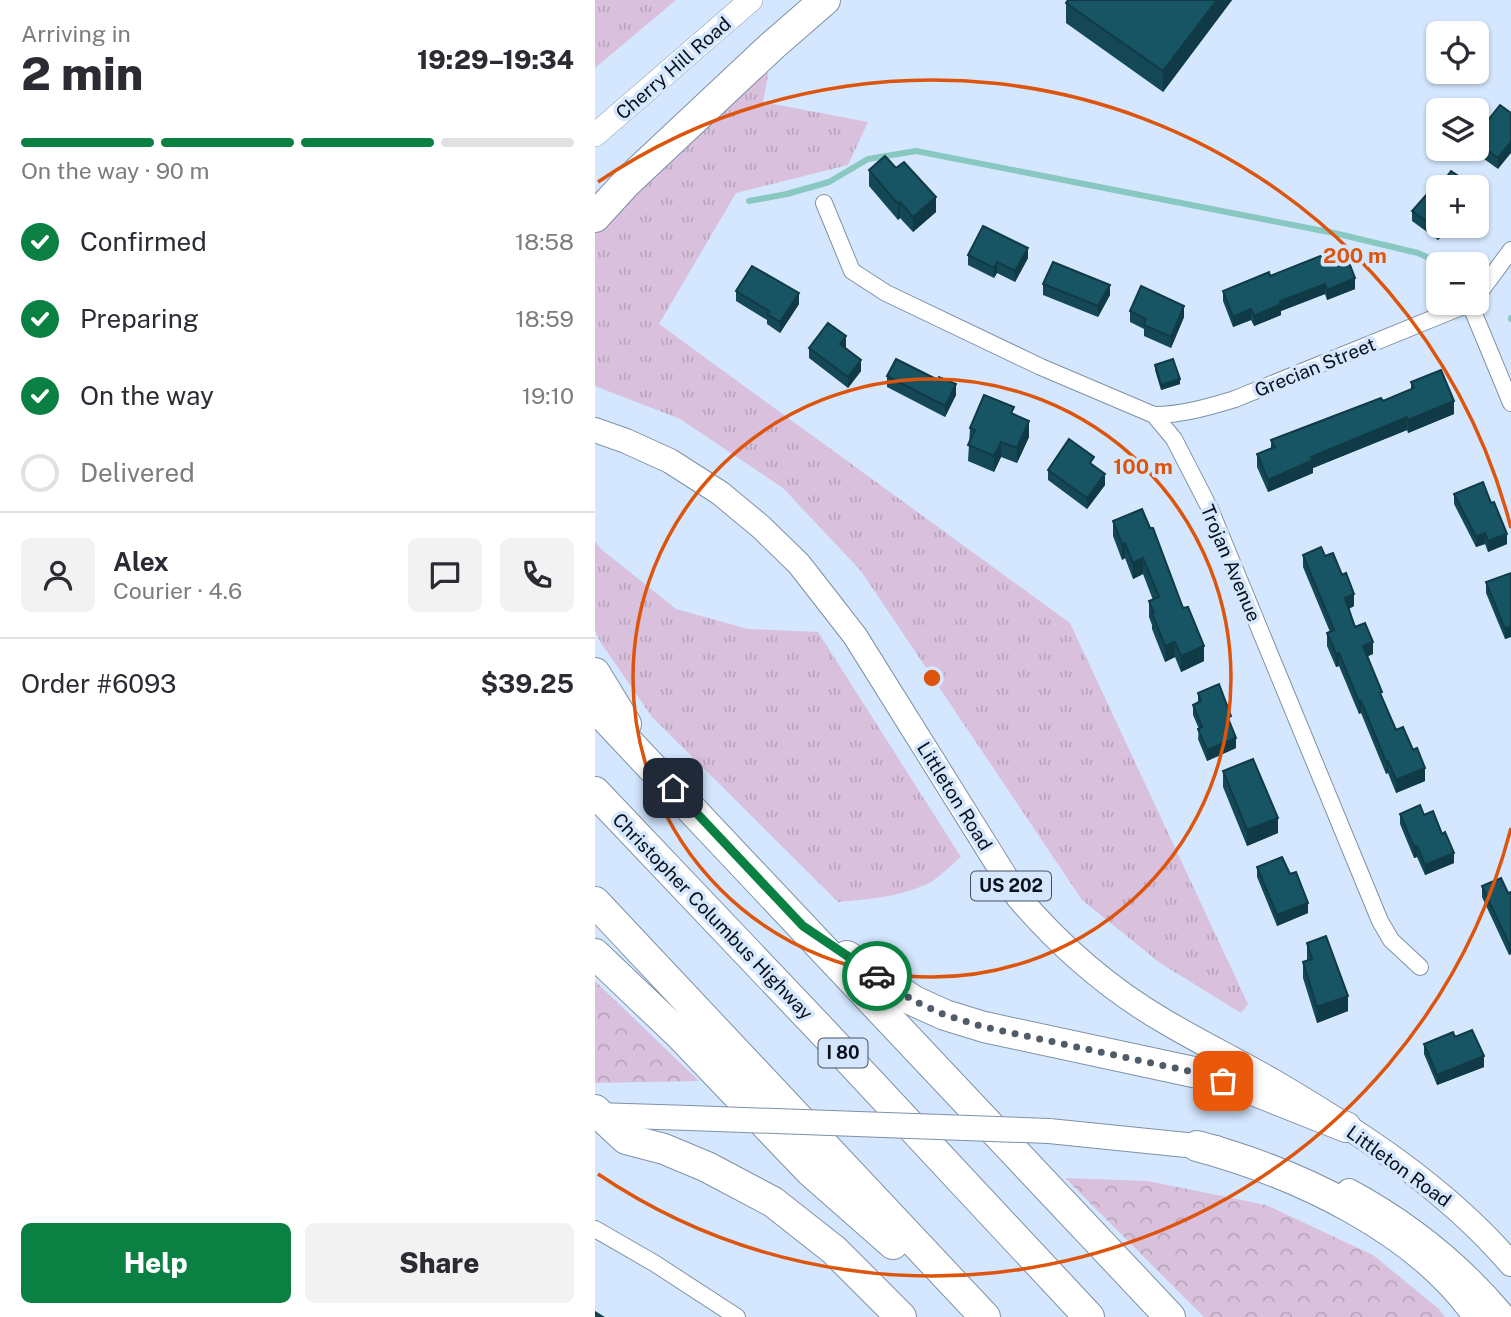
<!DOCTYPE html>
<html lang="en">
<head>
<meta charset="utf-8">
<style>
	:root { --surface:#fff; --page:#f2f2f3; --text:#2b2b33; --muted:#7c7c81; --line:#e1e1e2; --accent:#0b8043 }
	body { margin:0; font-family:"Public Sans",sans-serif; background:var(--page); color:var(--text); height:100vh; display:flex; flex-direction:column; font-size:26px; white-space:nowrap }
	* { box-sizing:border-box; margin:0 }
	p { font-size:23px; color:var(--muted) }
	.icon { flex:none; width:38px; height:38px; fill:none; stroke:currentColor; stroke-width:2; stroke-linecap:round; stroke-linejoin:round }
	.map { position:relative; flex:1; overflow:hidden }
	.sheet { display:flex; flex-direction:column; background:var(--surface); width:595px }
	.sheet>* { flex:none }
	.fabs { position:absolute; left:831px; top:21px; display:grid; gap:14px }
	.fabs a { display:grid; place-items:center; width:63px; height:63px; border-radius:10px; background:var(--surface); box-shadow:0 2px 5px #0004; font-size:35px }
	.pin { position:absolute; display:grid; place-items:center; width:60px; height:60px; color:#fff; margin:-30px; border-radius:14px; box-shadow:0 4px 10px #0006 }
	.courier { position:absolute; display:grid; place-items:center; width:70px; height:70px; margin:-35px; border:5px solid #0b8043; border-radius:50%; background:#fff; color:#222; box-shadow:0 2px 9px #0007 }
	.head em { font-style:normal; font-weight:800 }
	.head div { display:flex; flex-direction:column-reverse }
	.head { display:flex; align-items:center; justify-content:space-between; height:119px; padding:0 21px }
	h1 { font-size:46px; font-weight:800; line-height:52px }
	.bar { display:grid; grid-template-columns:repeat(4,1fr); gap:10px 7px; align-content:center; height:84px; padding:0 21px }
	.bar i { height:9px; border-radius:5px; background:var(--line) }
	.bar .active { background:var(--accent) }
	.bar p { grid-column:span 4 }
	.line { display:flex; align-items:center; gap:18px; padding:0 21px; border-top:2px solid var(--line) }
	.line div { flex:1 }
	.round { display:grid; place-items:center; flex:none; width:74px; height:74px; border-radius:10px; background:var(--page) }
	ol { padding:0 21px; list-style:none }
	li { display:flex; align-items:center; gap:21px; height:77px }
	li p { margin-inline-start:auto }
	li .icon { padding:7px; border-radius:50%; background:var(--accent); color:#fff; stroke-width:4 }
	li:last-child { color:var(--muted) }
	li i { width:38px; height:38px; border:4px solid var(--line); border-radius:50% }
	.cta { display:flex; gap:14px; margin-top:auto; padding:14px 21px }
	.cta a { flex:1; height:80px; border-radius:10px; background:var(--accent); color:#fff; font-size:28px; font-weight:800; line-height:80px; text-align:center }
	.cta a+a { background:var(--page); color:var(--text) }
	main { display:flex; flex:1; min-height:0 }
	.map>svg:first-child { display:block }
	.grass { fill:url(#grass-tufts) }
	.forest { fill:url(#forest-crowns) }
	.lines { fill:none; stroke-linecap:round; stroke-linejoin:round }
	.stream { stroke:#89c8c1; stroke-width:6 }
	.street-casing { stroke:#7f91a7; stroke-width:18 }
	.secondary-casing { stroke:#7f91a7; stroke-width:24 }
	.primary-casing { stroke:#7f91a7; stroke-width:26 }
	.highway-casing { stroke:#7f91a7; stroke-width:32 }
	.street { stroke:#fff; stroke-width:16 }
	.secondary { stroke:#fff; stroke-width:23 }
	.primary { stroke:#fff; stroke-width:24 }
	.highway { stroke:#fff; stroke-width:30 }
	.primary-bridge-casing { stroke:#7f91a7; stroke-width:26; stroke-linecap:butt }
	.primary-bridge { stroke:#fff; stroke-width:24 }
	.wall { fill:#144856 }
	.shaded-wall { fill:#103b46 }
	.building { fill:#175464; stroke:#103b46; stroke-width:2 }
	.done { stroke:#515c6a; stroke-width:7; stroke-dasharray:0 12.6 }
	.route { stroke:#0b8043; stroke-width:9 }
	.ring { fill:none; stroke:#dd550d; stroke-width:3.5 }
	.labels { text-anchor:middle; stroke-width:7; stroke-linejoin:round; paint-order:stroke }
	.shield { fill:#d4e7ff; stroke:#47515e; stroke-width:2 }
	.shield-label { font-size:18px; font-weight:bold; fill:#0a1119 }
	.street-label { font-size:19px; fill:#0a1119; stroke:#d4e7ff }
	.centre { fill:#dd550d; stroke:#d4e7ff; stroke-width:3.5 }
	.ring-label { font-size:21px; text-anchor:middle; font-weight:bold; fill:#dd550d; stroke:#d4e7ff; stroke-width:7; stroke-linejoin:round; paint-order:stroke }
</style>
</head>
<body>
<main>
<section class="sheet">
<div class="head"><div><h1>2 min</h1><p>Arriving in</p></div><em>19:29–19:34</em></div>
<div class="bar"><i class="active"></i><i class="active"></i><i class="active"></i><i></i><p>On the way · 90 m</p></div>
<ol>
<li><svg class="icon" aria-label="check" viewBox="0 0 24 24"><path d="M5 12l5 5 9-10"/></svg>Confirmed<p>18:58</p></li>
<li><svg class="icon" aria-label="check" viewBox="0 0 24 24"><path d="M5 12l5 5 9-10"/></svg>Preparing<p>18:59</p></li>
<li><svg class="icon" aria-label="check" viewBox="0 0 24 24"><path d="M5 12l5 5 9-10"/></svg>On the way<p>19:10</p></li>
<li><i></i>Delivered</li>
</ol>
<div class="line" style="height:126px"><a class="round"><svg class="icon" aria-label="person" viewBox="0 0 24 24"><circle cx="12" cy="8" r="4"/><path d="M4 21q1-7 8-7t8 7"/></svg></a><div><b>Alex</b><p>Courier · 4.6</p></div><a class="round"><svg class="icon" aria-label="chat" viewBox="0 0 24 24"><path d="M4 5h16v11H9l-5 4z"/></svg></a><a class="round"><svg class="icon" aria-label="phone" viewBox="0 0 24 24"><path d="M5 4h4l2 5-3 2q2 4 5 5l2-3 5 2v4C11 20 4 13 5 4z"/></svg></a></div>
<div class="line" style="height:91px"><div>Order #6093</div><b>$39.25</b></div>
<div class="cta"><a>Help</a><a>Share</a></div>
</section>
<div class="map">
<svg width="916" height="1317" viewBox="0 0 916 1317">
	<defs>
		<pattern id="grass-tufts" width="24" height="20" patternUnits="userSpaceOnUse" patternTransform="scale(1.75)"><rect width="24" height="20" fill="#d9c1dd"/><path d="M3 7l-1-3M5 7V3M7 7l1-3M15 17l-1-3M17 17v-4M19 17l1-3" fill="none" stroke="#b9a5bd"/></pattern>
		<pattern id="forest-crowns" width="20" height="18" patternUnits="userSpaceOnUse" patternTransform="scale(1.75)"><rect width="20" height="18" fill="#d9c1dd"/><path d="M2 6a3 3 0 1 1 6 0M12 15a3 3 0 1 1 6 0" fill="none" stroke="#b9a5bd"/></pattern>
	</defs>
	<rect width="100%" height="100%" fill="#d4e7ff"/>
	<path class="grass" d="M0 0H81L0 68Z
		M172 49 173 75 168 102 273 122 253 165 141 193 64 324 475 623 653 1004 646 1013 565 963 487 900 266 571 188 488 85 419 0 386V192Z
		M0 541 6 549 81 609 153 629 223 632 366 857C356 865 347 875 336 882 307 897 274 899 243 902L57 717 6 643 0 631Z"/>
	<path class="forest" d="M0 981 104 1081 0 1083Z
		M470 1178 553 1181 671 1205 778 1255 844 1309 850 1317H609Z"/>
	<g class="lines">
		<path class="stream" d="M154 201 192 194 234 182 273 159 321 151 739 233 823 253 847 264
			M916 318V319"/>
		<g class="street-casing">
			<path id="street" d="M229 203 257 271 291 293 446 367 559 415 579 439 615 509 785 921 796 940 825 967
				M882 296 916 250
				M875 304 916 403
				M559 415C587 415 613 407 640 399L876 303
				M0 1229 59 1263 142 1317"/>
		</g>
		<g class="secondary-casing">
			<path id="secondary" d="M0 135 156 0"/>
		</g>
		<g class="primary-casing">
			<path id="primary" d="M0 430 31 441 75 461 125 493 166 527 204 564 260 636 423 897C464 945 514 989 569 1021 604 1042 641 1060 676 1080 763 1131 850 1187 916 1264
				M0 1115 95 1118
				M454 1131 621 1148
				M754 1191C815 1224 865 1264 909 1317"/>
		</g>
		<g class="highway-casing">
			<path id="highway" d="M0 217 32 182 177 46 230 0
				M0 673 31 724
				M0 707 575 1317
				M0 792 229 1033 494 1317
				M0 902 390 1317
				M0 954 85 1035 215 1171 298 1244
				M252 956 319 1001 350 1015 389 1027 603 1073 653 1088 751 1127
				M0 1110 31 1139 69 1149 112 1167 178 1202 239 1250 306 1317
				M602 1146C702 1173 824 1229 884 1317"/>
		</g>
		<use href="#street" class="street"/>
		<use href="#secondary" class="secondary"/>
		<use href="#primary" class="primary"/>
		<use href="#highway" class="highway"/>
		<g class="primary-bridge-casing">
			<path id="primary-bridge" d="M95 1118 454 1131"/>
		</g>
		<use href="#primary-bridge" class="primary-bridge"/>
	</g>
	<path class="wall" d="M637 0 568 92 471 23V3Z
		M905 105 903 169 878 151V149H882V134Z
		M301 168 341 212 318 232 305 218 303 220 274 186V170Z
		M817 211 844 226H855L843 240 817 221Z
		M373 255 433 258 420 282 402 273 399 278 373 265Z
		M675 276 760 289 732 300 730 294 686 311V315L659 326 656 320 638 327 628 301V291Z
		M448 284 515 295 503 317 448 295Z
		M141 291 204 304 185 333 172 324V320L141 301Z
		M535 311 589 317 576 348 549 336V329L535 322Z
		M251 347 250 348 266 371 253 388 214 358V348Z
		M560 365 585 384 566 390 560 370Z
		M292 376 361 395 350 417 292 387Z
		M816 382 859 414 813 433 812 430 718 468V473L673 492 662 467V454L676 448V440L788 401 816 389Z
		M419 414 434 437 422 463 406 457 399 472 373 461 375 428Z
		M499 465 510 485 492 509 453 480V470Z
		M859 494 896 503 912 544 893 552 890 544 881 547 859 504Z
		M547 509 609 661 586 672 580 657 570 662 557 629V625L554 617V601L558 600 548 574 538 579 530 558 527 560 518 536V521Z
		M708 555 730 556 759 606 754 609 760 627 778 654 773 656 787 698 801 730 830 781 801 793 793 773 791 774 766 713 764 714 744 666 741 667 732 646V633L735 632 708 567Z
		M916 573V637L910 639 891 593V582Z
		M603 693 636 727 641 748 612 761 603 739 604 729 598 715V705L603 703Z
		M628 771 683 833 652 846 628 787Z
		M805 814 829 815 859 863 830 875 822 857 819 858 805 824Z
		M662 867 695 874 713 913 682 926 662 877Z
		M887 886 913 893 916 892V954L914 955 887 897Z
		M712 943 753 1011 722 1023 708 978V962L712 960Z
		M860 1037 889 1067 842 1085 829 1054V1044Z"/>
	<path class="shaded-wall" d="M622 0H637L568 92V71Z
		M916 142V153L903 169V158Z
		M341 197V212L318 232V217Z
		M305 202V218L303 220V204Z
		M846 226H855L843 240V229Z
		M433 248V258L420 282V271Z
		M402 262V273L399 278V268Z
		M760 278V289L732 300V290Z
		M730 284V294L686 311V315L659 326V316L685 301Z
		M515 285V295L503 317V306Z
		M204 293V304L185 333V322Z
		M589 306V317L576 348V337Z
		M656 309V320L638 327V317Z
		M251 336V347L245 355V344Z
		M266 360V371L253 388V377Z
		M585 379V384L566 390V385Z
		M361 384V395L350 417V406Z
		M859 401V414L813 433V420Z
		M812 417V430L718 468V473L673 492V480L716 457Z
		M434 421V437L422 463V448Z
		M406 442V457L399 472V456Z
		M510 474V485L492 509V498Z
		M890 533V544L881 547V537Z
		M912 534V544L893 552V541Z
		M530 543V558L527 560V544Z
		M548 558V574L538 579V563Z
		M759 594V606L750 610V598Z
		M916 626V637L910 639V629Z
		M580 642V657L570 662V646Z
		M778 642V654L768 658V646Z
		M609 646V661L586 672V656Z
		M744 653V666L741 667V654Z
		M766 701V713L764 714V702Z
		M641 738V748L612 761V750Z
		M793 761V773L791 774V762Z
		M830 768V781L801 793V780Z
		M683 818V833L652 846V830Z
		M822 846V857L819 858V847Z
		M859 853V863L830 875V865Z
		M713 903V913L682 926V915Z
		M914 944H916V954L914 955Z
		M753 996V1011L722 1023V1007Z
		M889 1056V1067L842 1085V1075Z"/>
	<path class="building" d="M473 0H622L568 71 471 3Z
		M905 105 916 113V142L903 158 882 143V134Z
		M290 156 301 168 309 162 341 197 318 217 305 202 303 204 274 170Z
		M856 171 880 187H844V226H846L843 229 817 211 847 177 850 179Z
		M388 226 433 248 420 271 402 262 399 268 373 255Z
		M748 247 760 278 732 290 730 284 685 301 686 304 659 316 656 309 638 317 628 291 674 272 675 276Z
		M458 262 515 285 503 306 448 284Z
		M157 266 204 293 185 322 172 314 174 311 141 291Z
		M546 286 589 306 576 337 549 325 551 319 535 311Z
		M233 323 251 336 245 344 266 360 253 377 214 348Z
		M301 359 343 380 344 377 361 384 350 406 292 376Z
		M578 359 585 379 566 385 560 365Z
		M846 370 859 401 813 420 812 417 716 457 718 460 673 480 662 454 680 447 676 440 786 398 788 401 819 388 816 382Z
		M389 395 419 407 416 413 434 421 422 448 406 442 399 456 373 445 380 430 375 428Z
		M474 439 499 457 495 463 510 474 492 498 453 470Z
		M888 482 896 503 899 502 912 534 893 541 890 533 881 537 859 494Z
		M547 509 555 528H558L588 608 593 607 609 646 586 656 580 642 570 646 557 614 559 613 554 601 564 597 548 558 538 563 530 543 527 544 518 521Z
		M726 547 730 556 738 553 747 575 751 573 759 594 750 598 760 627 770 623 778 642 768 646 787 692 785 693 801 730 808 727 818 750 822 748 830 768 801 780 793 761 791 762 766 701 764 702 744 653 741 654 732 633 739 630 708 555Z
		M916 573V626L910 629 891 582Z
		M624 684 636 716 633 718 641 738 612 750 603 729 607 727 598 705 606 701 603 693Z
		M658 759 683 818 652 830 628 771Z
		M825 805 829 815 838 811 847 834 850 832 859 853 830 865 822 846 819 847 805 814Z
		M687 857 695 874 701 872 713 903 682 915 662 867Z
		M906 878 913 893 916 892V944H914L887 886Z
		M731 936 753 996 722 1007 708 962 717 959 712 943Z
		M877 1030 889 1056 842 1075 829 1044 858 1032 860 1037Z
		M0 1312 8 1317H0Z"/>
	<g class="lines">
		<path class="done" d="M282 976 319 1001 350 1015 389 1027 603 1073 628 1081"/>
		<path class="route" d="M78 788 208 926 282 976"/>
	</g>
	<g class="ring">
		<circle cx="337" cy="678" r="299"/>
		<path d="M916 828A598 598 0 0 1 3 1174M3 182A598 598 0 0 1 916 528"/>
	</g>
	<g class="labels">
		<g class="shield">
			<rect x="376" y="871.5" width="80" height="29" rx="5"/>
			<rect x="223.5" y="1038.5" width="49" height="29" rx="5"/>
		</g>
		<g class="shield-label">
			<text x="416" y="892">US 202</text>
			<text x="248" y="1059">I 80</text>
		</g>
		<g class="street-label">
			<text transform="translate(78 68) rotate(-41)" y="7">Cherry Hill Road</text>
			<text transform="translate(720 367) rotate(-22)" y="7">Grecian Street</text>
			<text transform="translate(636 563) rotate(67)" y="7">Trojan Avenue</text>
			<text transform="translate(360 796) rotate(58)" y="7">Littleton Road</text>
			<text transform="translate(118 916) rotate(46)" y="7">Christopher Columbus Highway</text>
			<text transform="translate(804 1166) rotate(36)" y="7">Littleton Road</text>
		</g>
	</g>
	<circle cx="337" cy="678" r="10" class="centre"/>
	<g class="ring-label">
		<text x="760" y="263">200 m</text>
		<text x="548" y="474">100 m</text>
	</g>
</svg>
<div class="fabs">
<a><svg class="icon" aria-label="locate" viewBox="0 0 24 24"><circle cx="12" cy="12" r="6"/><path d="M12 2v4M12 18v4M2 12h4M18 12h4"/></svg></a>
<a><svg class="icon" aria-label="layers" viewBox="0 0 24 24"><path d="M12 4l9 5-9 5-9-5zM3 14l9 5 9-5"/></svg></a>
<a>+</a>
<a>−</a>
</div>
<div class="pin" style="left:628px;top:1081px;background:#ea580c"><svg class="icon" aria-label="bag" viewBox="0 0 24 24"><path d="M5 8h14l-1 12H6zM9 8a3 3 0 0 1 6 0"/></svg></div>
<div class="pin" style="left:78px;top:788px;background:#1f2937"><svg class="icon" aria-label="home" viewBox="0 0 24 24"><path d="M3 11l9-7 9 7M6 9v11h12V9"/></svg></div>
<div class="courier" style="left:282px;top:976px"><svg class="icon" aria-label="car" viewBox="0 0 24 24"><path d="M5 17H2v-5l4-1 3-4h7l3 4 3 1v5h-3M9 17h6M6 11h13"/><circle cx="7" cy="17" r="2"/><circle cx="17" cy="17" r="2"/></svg></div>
</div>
</main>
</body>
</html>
